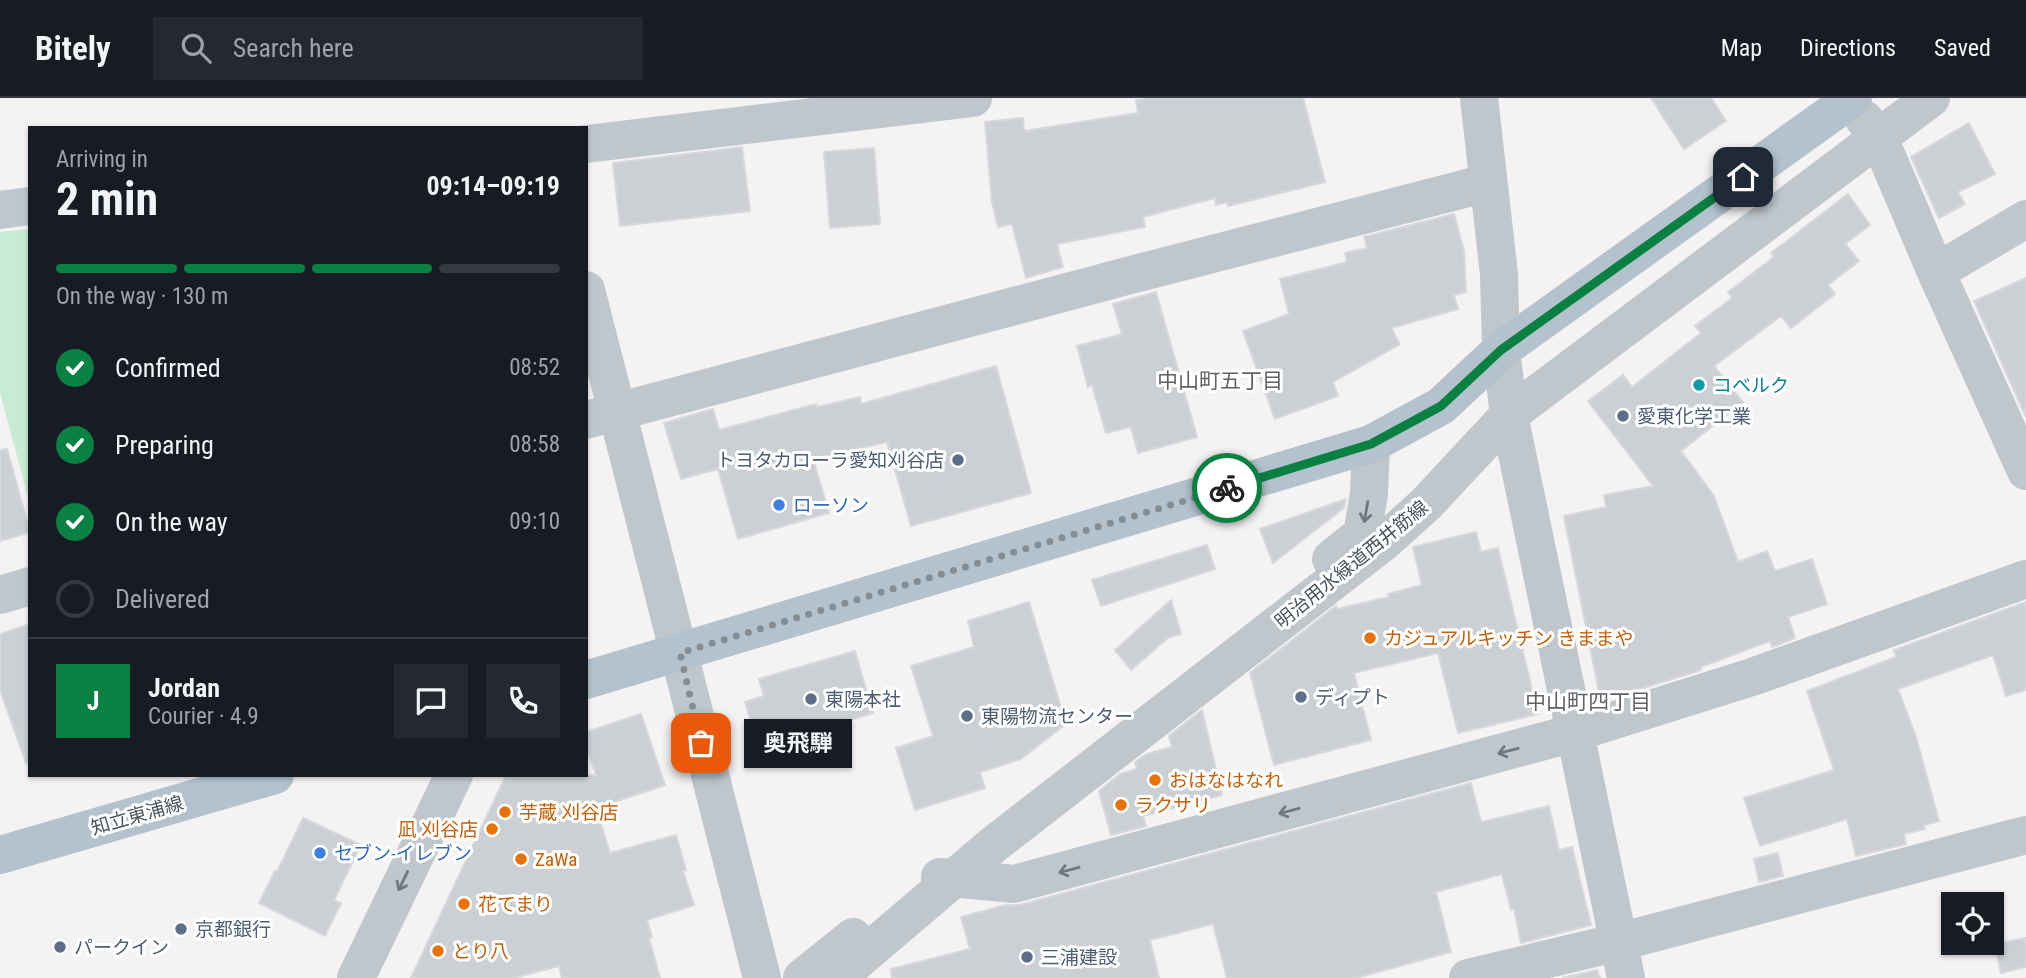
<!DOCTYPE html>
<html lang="en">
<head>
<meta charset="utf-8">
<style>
	:root { --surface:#171b24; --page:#242831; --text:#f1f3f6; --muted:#9ea1a6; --line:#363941; --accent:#0b8043 }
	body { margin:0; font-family:"Roboto Condensed","Noto Sans JP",sans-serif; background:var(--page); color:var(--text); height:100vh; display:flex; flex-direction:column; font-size:26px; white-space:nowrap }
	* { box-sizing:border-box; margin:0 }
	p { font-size:23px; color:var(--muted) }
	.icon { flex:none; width:38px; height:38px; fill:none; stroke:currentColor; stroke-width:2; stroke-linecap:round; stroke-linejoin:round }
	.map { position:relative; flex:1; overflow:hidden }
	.sheet { position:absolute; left:28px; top:28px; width:560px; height:651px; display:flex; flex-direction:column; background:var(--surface); border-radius:0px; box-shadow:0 2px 5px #0004 }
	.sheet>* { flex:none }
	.controls { position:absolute; left:1941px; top:794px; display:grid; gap:14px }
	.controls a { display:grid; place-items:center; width:63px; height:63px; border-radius:0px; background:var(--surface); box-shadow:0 2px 5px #0004; font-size:35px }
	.pin { position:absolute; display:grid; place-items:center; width:60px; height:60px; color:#fff; margin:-30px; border-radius:14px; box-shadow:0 4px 10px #0006 }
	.courier { position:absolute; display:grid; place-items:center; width:70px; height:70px; margin:-35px; border:5px solid #0b8043; border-radius:50%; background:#fff; color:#222; box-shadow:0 2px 9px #0007 }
	.bubble { position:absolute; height:49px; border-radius:0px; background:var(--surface); box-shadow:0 2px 5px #0004; font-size:23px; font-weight:700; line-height:49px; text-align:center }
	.overview em { font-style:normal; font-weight:700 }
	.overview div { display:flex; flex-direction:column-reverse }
	.overview { display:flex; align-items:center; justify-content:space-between; height:119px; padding:0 28px }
	h1 { font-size:46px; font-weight:700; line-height:52px }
	.bar { display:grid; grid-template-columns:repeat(4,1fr); gap:10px 7px; align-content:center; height:84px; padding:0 28px }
	.bar i { height:9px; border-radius:5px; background:var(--line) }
	.bar .current { background:var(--accent) }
	.bar p { grid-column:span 4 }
	.line { display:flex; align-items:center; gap:18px; padding:0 28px; border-top:2px solid var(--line) }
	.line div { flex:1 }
	.round { display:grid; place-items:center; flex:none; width:74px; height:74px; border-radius:0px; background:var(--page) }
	ol { padding:0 28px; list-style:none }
	li { display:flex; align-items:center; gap:21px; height:77px }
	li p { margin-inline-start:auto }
	li .icon { padding:7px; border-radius:50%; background:var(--accent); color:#fff; stroke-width:4 }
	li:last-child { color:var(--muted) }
	li i { width:38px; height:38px; border:4px solid var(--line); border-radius:50% }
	header { display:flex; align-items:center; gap:42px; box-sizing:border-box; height:98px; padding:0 35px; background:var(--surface); border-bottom:2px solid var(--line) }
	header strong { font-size:33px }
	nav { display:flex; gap:38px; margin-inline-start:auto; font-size:24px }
	.search { width:490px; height:63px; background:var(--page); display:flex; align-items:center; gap:18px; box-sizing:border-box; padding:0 24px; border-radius:0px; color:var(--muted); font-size:26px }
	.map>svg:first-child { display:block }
	.green { fill:#c6ecd3 }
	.building { fill:#cccfd4; stroke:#d7d8dc; stroke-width:2 }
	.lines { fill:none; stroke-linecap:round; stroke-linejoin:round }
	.minor { stroke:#bfc7cd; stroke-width:38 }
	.major { stroke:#b4c2cd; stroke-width:38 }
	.oneway { stroke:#6e787f }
	.done { stroke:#868d92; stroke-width:7; stroke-dasharray:0 12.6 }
	.route { stroke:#0b8043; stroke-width:9 }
	.culture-dot { fill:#0f9aa8; stroke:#fff; stroke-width:2.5 }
	.service-dot { fill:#5c6f8a; stroke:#fff; stroke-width:2.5 }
	.shop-dot { fill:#3f7fe0; stroke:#fff; stroke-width:2.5 }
	.food-dot { fill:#e8710a; stroke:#fff; stroke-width:2.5 }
	.labels { text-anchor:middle; stroke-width:6; stroke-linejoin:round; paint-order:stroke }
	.culture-label { font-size:19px; fill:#0d838f; stroke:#fff; text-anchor:start }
	.service-label { font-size:19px; fill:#4e5e75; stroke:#fff; text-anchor:start }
	.shop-label { font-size:19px; fill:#366cbe; stroke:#fff; text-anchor:start }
	.street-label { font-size:19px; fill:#4b565e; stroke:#fff }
	.food-label { font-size:19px; fill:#c56008; stroke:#fff; text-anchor:start }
	.neighbourhood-label { font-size:21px; fill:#5f6266; stroke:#fff }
</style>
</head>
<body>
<header>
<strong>Bitely</strong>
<div class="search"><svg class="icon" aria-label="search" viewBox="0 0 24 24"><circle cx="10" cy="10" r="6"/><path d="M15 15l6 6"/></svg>Search here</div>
<nav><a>Map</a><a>Directions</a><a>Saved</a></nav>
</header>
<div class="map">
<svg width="2026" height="880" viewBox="0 0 2026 880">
	<rect width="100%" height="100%" fill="#f4f2f2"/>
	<path class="green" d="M30 131V406L0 295V134Z"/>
	<path class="building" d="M1152 0H1303L1325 84 1228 108 1227 104 1216 107 1215 100 1143 119 1145 129 1057 146 1063 169 1026 180 1012 126 998 129 992 104 985 24 1023 20 1024 33 1138 15 1136 2Z
		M1651 0H1711L1726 23 1684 51Z
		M1969 25 1995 76 1958 94 1965 106 1939 120 1911 59Z
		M742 49 750 113 620 128 613 65Z
		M874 50 880 126 830 130 824 54Z
		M1848 96 1870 127 1845 146 1859 163 1828 187 1835 196 1791 230 1781 218 1714 268 1743 304 1681 353 1714 398 1738 464 1767 453 1775 473 1812 461 1827 506 1788 519 1795 540 1772 549 1770 543 1701 569V572L1640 591 1600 599 1564 418 1606 409 1604 397 1653 388 1588 303 1623 277 1632 289 1701 235 1695 228 1732 200 1728 194 1774 159 1771 155Z
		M1454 116 1464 153 1466 194 1454 197 1458 211 1391 230 1400 246 1333 284 1338 298 1275 321 1243 233 1289 216 1280 181 1347 164 1345 155 1367 150 1364 139Z
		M2026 180V319L1974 203Z
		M1156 194 1197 339 1138 355 1131 329 1106 335 1092 287 1088 289 1077 248 1122 236 1113 206Z
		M996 268 1031 395 911 428 887 344 813 361 829 415 738 441 718 371 681 381 664 325 713 311 719 332 816 306 817 309 860 299 861 306Z
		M7 351 30 434 0 443V352Z
		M1346 401 1344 410 1273 465 1260 431Z
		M1476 434 1481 454 1498 450 1538 616 1458 635 1438 555 1354 575 1371 642 1274 667 1250 575 1336 508 1337 511 1389 499 1388 496 1422 487 1413 449Z
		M1207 447 1215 471 1101 508 1092 482Z
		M1171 502 1181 536 1169 539 1131 572 1115 552Z
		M1029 504 1066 626 1021 661 980 674 985 690 915 712 896 650 933 638 911 568 974 549 968 523Z
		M2026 504V592L2006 598 1993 557 1898 591 1916 639 1939 723 1924 727 1925 731 1904 736 1906 746 1856 758 1847 721 1760 748 1744 700 1834 672 1807 593 1896 559 1894 552Z
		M30 526V665H26L0 592V536Z
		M855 553 873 615 759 649 745 604 764 598 759 581Z
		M1202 612 1222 697 1143 718 1146 728 1111 737 1099 693 1120 676 1137 671 1135 664 1147 656 1172 649 1169 638Z
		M641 616 665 687 596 710 610 755 676 737 686 772 683 773 694 807 647 822 652 839 649 840 660 880H562L559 868 514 880H411L506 677H596L586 649V634Z
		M1471 685 1481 724 1549 708 1559 752 1572 749 1591 827 1521 845 1514 811 1511 812 1502 776 1436 794 1451 854 1356 880H1227L1213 826 1150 842 1159 880H892L891 871 970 851 961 819 1006 807H1020Z
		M303 720 361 747 334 802 341 805 325 838 259 805 275 773 277 774Z
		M1778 755 1783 778 1759 784 1754 761Z
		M2026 840V869L2001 875 1995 846Z
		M1597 872 1600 880H1562Z"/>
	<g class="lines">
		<path class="minor" d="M1479 0 1499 176 1501 252 1509 317 1626 880
			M1864 21 1879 40 1936 174 2026 373
			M586 46 973 0
			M0 112 30 108
			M1936 174 2026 121
			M586 192 762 880
			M586 322 1127 178 1487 85
			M1331 461 1362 436 1369 396 1371 346
			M0 497 30 488
			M940 779 1014 786 1574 635 1752 579 2026 481
			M356 880 454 677
			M802 880 853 839
			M837 880 993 747 1385 443 1426 406 1509 317 1931 0
			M1468 880 1619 844 2026 737"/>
		<path class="major" d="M586 582 1371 346 1441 308 1501 252 1853 0
			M0 757 275 677"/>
	</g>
	<defs><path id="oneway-shaft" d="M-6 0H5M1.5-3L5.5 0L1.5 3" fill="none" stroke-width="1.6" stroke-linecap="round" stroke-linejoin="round" transform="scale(1.75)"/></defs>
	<g class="oneway">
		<use href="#oneway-shaft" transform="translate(1366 414) rotate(100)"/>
		<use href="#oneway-shaft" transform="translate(1508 653) rotate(165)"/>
		<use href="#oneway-shaft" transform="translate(1289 713) rotate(165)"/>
		<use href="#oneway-shaft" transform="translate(1069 772) rotate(165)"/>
		<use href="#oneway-shaft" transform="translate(403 783) rotate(116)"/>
	</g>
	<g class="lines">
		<path class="done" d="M701 645 680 555 1227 390"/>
		<path class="route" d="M1227 390 1371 346 1441 308 1501 252 1743 79"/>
	</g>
	<circle class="culture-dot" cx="1699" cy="287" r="7"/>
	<g class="service-dot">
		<circle cx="1623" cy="318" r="7"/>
		<circle cx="958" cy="362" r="7"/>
		<circle cx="1301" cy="599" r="7"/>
		<circle cx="811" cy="601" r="7"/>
		<circle cx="967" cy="618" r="7"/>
		<circle cx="181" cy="831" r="7"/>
		<circle cx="60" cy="849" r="7"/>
		<circle cx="1027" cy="859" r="7"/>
	</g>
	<g class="shop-dot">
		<circle cx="779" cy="407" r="7"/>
		<circle cx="320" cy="755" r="7"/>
	</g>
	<g class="food-dot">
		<circle cx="1370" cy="540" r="7"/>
		<circle cx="1155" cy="682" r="7"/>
		<circle cx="1121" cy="707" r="7"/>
		<circle cx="505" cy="714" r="7"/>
		<circle cx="492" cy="731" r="7"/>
		<circle cx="521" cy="761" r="7"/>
		<circle cx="464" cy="806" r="7"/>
		<circle cx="438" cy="853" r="7"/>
	</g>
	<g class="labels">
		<g class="culture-label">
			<text x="1713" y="294">コベルク</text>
		</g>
		<g class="service-label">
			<text x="1637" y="325">愛東化学工業</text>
			<text x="944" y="369" text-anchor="end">トヨタカローラ愛知刈谷店</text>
			<text x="1315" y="606">ディプト</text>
			<text x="825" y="608">東陽本社</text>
			<text x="981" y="625">東陽物流センター</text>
			<text x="195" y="838">京都銀行</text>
			<text x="74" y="856">パークイン</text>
			<text x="1041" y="866">三浦建設</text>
		</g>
		<g class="shop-label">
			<text x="793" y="414">ローソン</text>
			<text x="334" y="762">セブン-イレブン</text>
		</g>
		<g class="street-label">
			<text transform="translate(1351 466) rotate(-39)" y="7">明治用水緑道西井筋線</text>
			<text transform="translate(137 717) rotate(-16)" y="7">知立東浦線</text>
		</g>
		<g class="food-label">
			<text x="1384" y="547">カジュアルキッチン きままや</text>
			<text x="1169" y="689">おはなはなれ</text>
			<text x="1135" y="714">ラクサリ</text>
			<text x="519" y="721">芋蔵 刈谷店</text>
			<text x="478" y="738" text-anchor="end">凪 刈谷店</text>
			<text x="535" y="768">ZaWa</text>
			<text x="478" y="813">花てまり</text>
			<text x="452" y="860">とり八</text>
		</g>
		<g class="neighbourhood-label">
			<text x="1220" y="290">中山町五丁目</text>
			<text x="1588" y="611">中山町四丁目</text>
		</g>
	</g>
</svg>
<div class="controls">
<a><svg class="icon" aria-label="locate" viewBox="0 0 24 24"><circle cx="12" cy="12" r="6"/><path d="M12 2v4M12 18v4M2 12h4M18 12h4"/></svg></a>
</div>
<div class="pin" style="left:701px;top:645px;background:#ea580c"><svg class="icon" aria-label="bag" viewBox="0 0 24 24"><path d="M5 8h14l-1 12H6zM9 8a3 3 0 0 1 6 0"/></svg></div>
<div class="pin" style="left:1743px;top:79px;background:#1f2937"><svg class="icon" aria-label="home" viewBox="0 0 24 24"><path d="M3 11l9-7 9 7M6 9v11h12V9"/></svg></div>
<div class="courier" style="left:1227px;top:390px"><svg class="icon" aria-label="bike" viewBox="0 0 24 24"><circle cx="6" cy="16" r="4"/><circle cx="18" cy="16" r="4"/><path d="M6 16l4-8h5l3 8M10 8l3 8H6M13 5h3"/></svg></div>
<div class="bubble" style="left:744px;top:621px;width:108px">奥飛騨</div>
<section class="sheet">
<div class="overview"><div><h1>2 min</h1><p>Arriving in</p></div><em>09:14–09:19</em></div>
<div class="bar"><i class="current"></i><i class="current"></i><i class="current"></i><i></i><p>On the way · 130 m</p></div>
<ol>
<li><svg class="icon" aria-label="check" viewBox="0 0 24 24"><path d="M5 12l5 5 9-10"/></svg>Confirmed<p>08:52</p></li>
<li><svg class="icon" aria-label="check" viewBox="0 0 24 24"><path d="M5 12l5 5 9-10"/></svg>Preparing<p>08:58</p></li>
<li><svg class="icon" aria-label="check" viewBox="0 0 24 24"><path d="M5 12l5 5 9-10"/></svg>On the way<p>09:10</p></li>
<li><i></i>Delivered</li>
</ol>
<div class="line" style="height:126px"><b class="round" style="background:var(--accent);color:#fff">J</b><div><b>Jordan</b><p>Courier · 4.9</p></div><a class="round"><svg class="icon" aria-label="chat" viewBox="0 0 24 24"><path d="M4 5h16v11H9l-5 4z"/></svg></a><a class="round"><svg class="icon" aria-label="phone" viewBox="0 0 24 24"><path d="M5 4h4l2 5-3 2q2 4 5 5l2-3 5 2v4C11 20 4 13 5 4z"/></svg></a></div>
</section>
</div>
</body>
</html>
